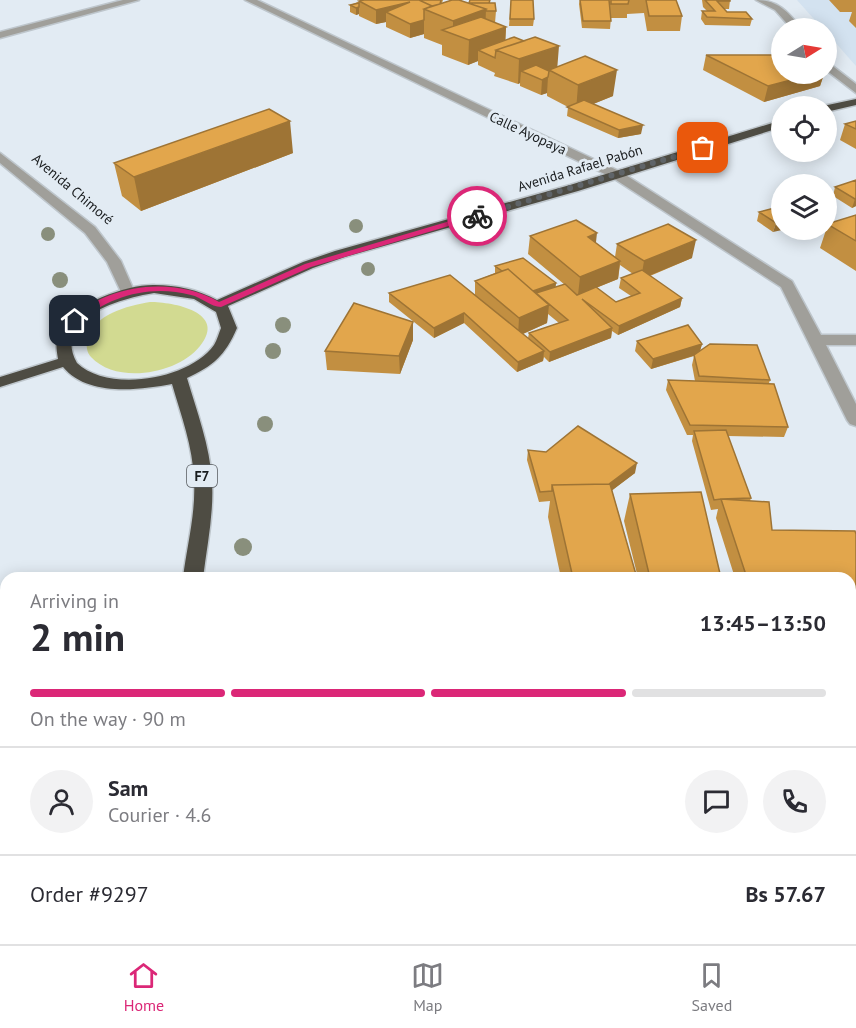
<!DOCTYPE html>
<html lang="en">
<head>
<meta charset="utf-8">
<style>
	:root { --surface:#fff; --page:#f2f2f3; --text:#2b2b33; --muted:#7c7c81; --line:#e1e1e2; --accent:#db2777 }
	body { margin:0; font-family:"PT Sans",sans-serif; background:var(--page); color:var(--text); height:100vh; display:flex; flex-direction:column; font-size:22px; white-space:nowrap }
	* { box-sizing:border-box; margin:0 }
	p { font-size:20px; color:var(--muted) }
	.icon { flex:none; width:33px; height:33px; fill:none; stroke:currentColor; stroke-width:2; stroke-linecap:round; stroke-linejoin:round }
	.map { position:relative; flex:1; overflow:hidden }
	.details { position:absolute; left:0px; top:572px; width:856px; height:374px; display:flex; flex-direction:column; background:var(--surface); border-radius:18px 18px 0 0; box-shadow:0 3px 15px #0003 }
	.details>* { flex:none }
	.needle { width:39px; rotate:79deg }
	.fabs { position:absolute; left:771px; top:18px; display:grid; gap:12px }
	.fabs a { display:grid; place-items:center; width:66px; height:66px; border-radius:50%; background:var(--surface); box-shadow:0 3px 15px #0003; font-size:30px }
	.pin { position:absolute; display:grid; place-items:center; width:51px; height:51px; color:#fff; margin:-26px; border-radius:12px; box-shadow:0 3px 9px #0006 }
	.courier { position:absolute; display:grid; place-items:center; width:60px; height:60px; margin:-30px; border:4px solid #db2777; border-radius:50%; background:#fff; color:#222; box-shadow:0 2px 8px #0007 }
	.overview em { font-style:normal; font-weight:800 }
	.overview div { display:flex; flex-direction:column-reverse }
	.overview { display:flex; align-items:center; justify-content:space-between; height:102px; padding:0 30px }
	h1 { font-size:39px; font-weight:800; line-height:45px }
	.bar { display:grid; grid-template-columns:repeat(4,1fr); gap:9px 6px; align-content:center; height:72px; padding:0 30px }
	.bar i { height:8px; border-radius:4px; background:var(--line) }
	.bar .current { background:var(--accent) }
	.bar p { grid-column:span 4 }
	.line { display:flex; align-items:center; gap:15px; padding:0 30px; border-top:2px solid var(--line) }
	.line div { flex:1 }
	.round { display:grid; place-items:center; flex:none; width:63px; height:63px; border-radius:32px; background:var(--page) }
	.tabs { display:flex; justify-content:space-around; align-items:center; height:84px; border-top:2px solid var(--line); background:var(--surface); font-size:16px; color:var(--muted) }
	.tabs a { display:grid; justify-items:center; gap:3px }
	.tabs .current { color:var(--accent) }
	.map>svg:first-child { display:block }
	.built { fill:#d3e2f0 }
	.green { fill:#d2da91 }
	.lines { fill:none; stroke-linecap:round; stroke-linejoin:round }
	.minor-casing { stroke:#bec6cc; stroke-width:3 }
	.highway-casing { stroke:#bec6cc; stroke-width:3 }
	.minor { fill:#a09f9a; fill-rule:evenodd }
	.highway { fill:#4e4c43; fill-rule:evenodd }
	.tree { fill:#898f7c }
	.wall { fill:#c28f41; fill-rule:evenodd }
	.shaded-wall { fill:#9e7435 }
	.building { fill:#e2a64c; stroke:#9e7435; stroke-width:1.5 }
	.route { fill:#db2777 }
	.done { stroke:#5f6468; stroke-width:6; stroke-dasharray:0 10.8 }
	.labels { text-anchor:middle; stroke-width:6; stroke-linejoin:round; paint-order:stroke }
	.far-street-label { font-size:14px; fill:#181b1d; stroke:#e2ebf3 }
	.shield { fill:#e2ebf3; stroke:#55595d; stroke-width:1.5 }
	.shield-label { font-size:14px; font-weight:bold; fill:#181b1d }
</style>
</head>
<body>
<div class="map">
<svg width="856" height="944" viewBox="0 0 856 944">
	<rect width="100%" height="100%" fill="#e2ebf3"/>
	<path class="built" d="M797 0H856V66L827 33 826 28H822Z"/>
	<path class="green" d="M150 302C173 302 228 312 200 346 178 374 117 385 91 357 87 353 86 346 87 340 94 314 127 306 150 302Z"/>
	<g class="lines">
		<g class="minor-casing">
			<path id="minor" d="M123 0H139L0 38V32Z
				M245 0H257L621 172 792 281 821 335H856V345H826L856 404V426L850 424 847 420 781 287 613 178Z
				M756 0C778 0 788 12 801 28H791L775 10Z
				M826 61 856 84V93L826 70Z
				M0 153 95 227 121 261 135 293 133 296H123L107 262 85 233 0 163Z
				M850 670H856V688H850Z"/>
		</g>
		<g class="highway-casing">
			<path id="highway" d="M856 99V105L826 112V106H823Z
				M782 120V127L578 191 345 257 313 268 228 306 237 328C225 356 213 366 187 378 197 412 210 446 212 481 214 513 207 546 203 578H183C187 545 196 513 194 480 193 447 181 415 172 384 139 390 88 397 63 367L0 387V377L58 359C56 347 55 338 61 327 75 303 128 284 155 285 176 285 199 290 217 300L303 262 335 251 570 185ZM154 293 194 299 216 312 221 328C219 333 217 340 214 345 189 380 108 393 77 363 51 317 123 298 154 293Z
				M128 939H154L153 944H127Z"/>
		</g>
		<use href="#minor" class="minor"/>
		<use href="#highway" class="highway"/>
	</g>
	<g class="tree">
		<circle cx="356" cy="226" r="7"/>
		<circle cx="48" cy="234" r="7"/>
		<circle cx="368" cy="269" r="7"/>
		<circle cx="60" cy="280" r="8"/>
		<circle cx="283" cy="325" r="8"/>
		<circle cx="273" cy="351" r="8"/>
		<circle cx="265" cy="424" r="8"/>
		<circle cx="243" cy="547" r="9"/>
	</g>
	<path class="wall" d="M363 0H443L442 3H469L470 0H490V3L496 11 495 23 506 27 505 40 613 96 593 104 641 134 618 138 567 116 568 107 547 96V93L541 95 520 86V83L518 84 494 76 495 73 478 65V61L468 65 442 55V45L424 38V34L410 38 386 27V22L376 24 359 16V14L356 15 350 12V5Z
		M511 0 534 19 533 26H509Z
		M580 0H676L682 16 680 31H647L644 13 627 14V18H611L610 29 582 28 579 4Z
		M702 0H730L729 9H724L727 12 752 19 750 26 705 25 701 19 702 11H707L703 7Z
		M829 0H856V28L849 21 852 12H840Z
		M706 55 782 74H824L820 86 764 102 703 70Z
		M856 121V149L840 140 845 124Z
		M293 153 141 211 122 196 114 163Z
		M856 180V206L852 208 833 196 835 187Z
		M782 206 773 232 757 221 759 212Z
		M856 215V271L820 248 826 230 827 224Z
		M530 236 596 243 615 257 617 244 692 258 650 276 682 298 680 307 618 335 612 331 611 338 549 362 544 357 543 361 517 372 464 323 434 338 389 302V293L475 294V281L495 273V266L556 283 555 288 565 285 528 254ZM620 265 633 274 621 278 619 288 631 296 616 302 596 288 618 279ZM548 314 559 323 529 333 528 338 523 334 547 323Z
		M413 340 400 374 327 370 325 351Z
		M637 341 702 344 700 351 770 380 769 383 788 427 784 437 728 436 751 498 750 501 772 530 856 534V612H850V578H735L716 518 718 509 711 510 692 441 693 435H687L666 390 668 380 695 381 692 365 694 356 651 369 635 351Z
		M528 450 635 473 612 490 637 578H561L548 517 550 501 539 502 527 460Z
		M630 494 721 578H638L624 521Z
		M850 691H856V823H850Z
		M850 886 856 898V941L786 944H693L692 939H850Z
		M599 939H690L687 944H599Z"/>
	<path class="shaded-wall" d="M410 2 386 12V22L376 24V10Z
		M359 7V14L356 15V8Z
		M486 9 485 35 506 27 505 52 496 50H478V61L468 65 469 40 453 34V21Z
		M424 20V34L410 38V24Z
		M559 46 557 71 549 70V74L521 71 520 83 518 84 519 59Z
		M617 70 613 96 576 111 578 85Z
		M814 74H824L820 86 764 102 768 86Z
		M548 77 547 93 541 95 542 80Z
		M290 121 293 153 141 211 134 177Z
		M643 125 641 134 618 138 619 130Z
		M856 198V206L852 208 855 199Z
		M832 204 830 213 826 214V206Z
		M782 221V230L773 232 776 223Z
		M597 233 595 251 588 237Z
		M696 240 692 258 641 279 644 261Z
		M620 261 618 279 578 295 580 277Z
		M556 283 555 292 536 293 530 292Z
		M682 298 680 307 618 335 619 326Z
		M549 305 547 323 518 336 519 318Z
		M464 313V323L434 338V328Z
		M413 322V340L400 374 399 356Z
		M612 328 611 338 549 362 550 352Z
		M702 344 699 354 651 369 653 359Z
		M544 351 543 361 517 372 518 362Z
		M637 463 635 473 585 511 587 501Z"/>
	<path class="building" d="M364 0H419L432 6 424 9V20L410 24 386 12 410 2 376 10 359 1Z
		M419 0H441L440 4 432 6Z
		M452 0H459L486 9 453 21 424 9Z
		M470 0H490L489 3H469Z
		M511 0H533L534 19H510Z
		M580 0H609L611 21H583Z
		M611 0H629L628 4H611Z
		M646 0H676L682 16H649Z
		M705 0H730V1H717L727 12H746L752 19 707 17 702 11H715Z
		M359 3V7L356 8 350 5Z
		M468 3H495L496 11H486V9Z
		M481 17 506 27 469 40 442 30Z
		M514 37 524 41 496 50 495 58 478 50Z
		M535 37 559 46 519 59 496 50Z
		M706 55H782V74H814L768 86Z
		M585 56 617 70 578 85 549 70Z
		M536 65 549 71 548 77 542 80 521 71Z
		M584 100 643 125 619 130 567 107Z
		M269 109 290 121 134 177 114 163Z
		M856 121V129L845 124Z
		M856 180V198L855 199 835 187Z
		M826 201 832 204 826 206Z
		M782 206V221L776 223 759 212Z
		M856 215V241L827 224Z
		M576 220 597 233 588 237 620 261 580 277 530 236Z
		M668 224 696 240 644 261 617 244Z
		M523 258 556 283 533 291 508 269 502 271 495 266Z
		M508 269 549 305 519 318 475 281Z
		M642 270 682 298 619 326 582 299 612 328 550 352 529 333 568 320 536 293 565 284 577 295 596 287 616 302 640 293 621 278Z
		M450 275 544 351 518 362 464 313 434 328 389 293Z
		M354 303 413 322 399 356 325 351Z
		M688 325 702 344 653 359 637 341Z
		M710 344 757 345 770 380 699 376 694 355Z
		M668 380 774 384 788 427 690 425Z
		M578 426 637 463 609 484 552 485V491L540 492 528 450 546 452Z
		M726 430 751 498 721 499 714 500 694 431Z
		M610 484 637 578H573L552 485Z
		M701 492 721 578H650L630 494Z
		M721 499 769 502 772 530 855 531 856 534V593H850V578H747Z
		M850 691H856V800H850Z
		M850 886 856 898V926H850Z
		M602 939H683L651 944H602Z"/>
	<path class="route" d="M477 213 479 217 311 267 221 307C211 307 201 297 191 295 150 284 109 296 77 323L70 321C106 283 175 276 219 302L305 264Z"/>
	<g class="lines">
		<path class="done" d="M477 216 703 148"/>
	</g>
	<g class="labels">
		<g class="far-street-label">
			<text transform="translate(528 133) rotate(25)" y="5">Calle Ayopaya</text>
			<text transform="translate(580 168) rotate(-17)" y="5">Avenida Rafael Pabón</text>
			<text transform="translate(73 189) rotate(40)" y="5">Avenida Chimoré</text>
		</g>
		<rect class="shield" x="187" y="465" width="30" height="22" rx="4.5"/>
		<g class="shield-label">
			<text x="202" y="481">F7</text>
		</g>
	</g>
</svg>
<div class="fabs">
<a><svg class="needle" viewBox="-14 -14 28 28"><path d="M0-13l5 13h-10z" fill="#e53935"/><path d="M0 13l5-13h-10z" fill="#7c7c81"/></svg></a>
<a><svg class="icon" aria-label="locate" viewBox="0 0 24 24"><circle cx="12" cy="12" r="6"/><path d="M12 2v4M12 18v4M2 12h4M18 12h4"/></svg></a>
<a><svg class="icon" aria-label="layers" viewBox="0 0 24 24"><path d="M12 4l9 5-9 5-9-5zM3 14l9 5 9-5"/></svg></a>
</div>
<div class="pin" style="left:703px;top:148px;background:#ea580c"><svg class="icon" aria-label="bag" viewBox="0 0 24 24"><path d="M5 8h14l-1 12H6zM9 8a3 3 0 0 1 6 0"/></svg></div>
<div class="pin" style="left:75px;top:321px;background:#1f2937"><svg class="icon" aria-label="home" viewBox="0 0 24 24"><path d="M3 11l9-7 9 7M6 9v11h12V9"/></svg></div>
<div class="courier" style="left:477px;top:216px"><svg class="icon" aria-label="bike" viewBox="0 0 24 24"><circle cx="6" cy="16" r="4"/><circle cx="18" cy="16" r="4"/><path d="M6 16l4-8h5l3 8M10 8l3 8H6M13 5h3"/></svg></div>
<section class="details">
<div class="overview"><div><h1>2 min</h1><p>Arriving in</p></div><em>13:45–13:50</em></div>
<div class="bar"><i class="current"></i><i class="current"></i><i class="current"></i><i></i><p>On the way · 90 m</p></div>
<div class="line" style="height:108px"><a class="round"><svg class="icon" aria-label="person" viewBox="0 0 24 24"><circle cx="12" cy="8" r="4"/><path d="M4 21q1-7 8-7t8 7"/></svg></a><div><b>Sam</b><p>Courier · 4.6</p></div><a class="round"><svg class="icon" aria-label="chat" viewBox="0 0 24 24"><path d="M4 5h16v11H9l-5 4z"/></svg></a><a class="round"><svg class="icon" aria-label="phone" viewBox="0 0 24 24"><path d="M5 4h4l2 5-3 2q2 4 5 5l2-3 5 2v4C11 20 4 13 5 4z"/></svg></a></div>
<div class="line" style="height:78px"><div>Order #9297</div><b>Bs 57.67</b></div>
</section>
</div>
<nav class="tabs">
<a class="current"><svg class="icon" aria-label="home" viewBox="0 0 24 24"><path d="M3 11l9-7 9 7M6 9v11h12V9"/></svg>Home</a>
<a><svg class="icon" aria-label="map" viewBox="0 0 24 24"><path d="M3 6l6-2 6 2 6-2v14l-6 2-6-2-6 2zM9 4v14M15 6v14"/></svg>Map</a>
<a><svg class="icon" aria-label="saved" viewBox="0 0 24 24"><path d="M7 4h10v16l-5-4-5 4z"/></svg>Saved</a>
</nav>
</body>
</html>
